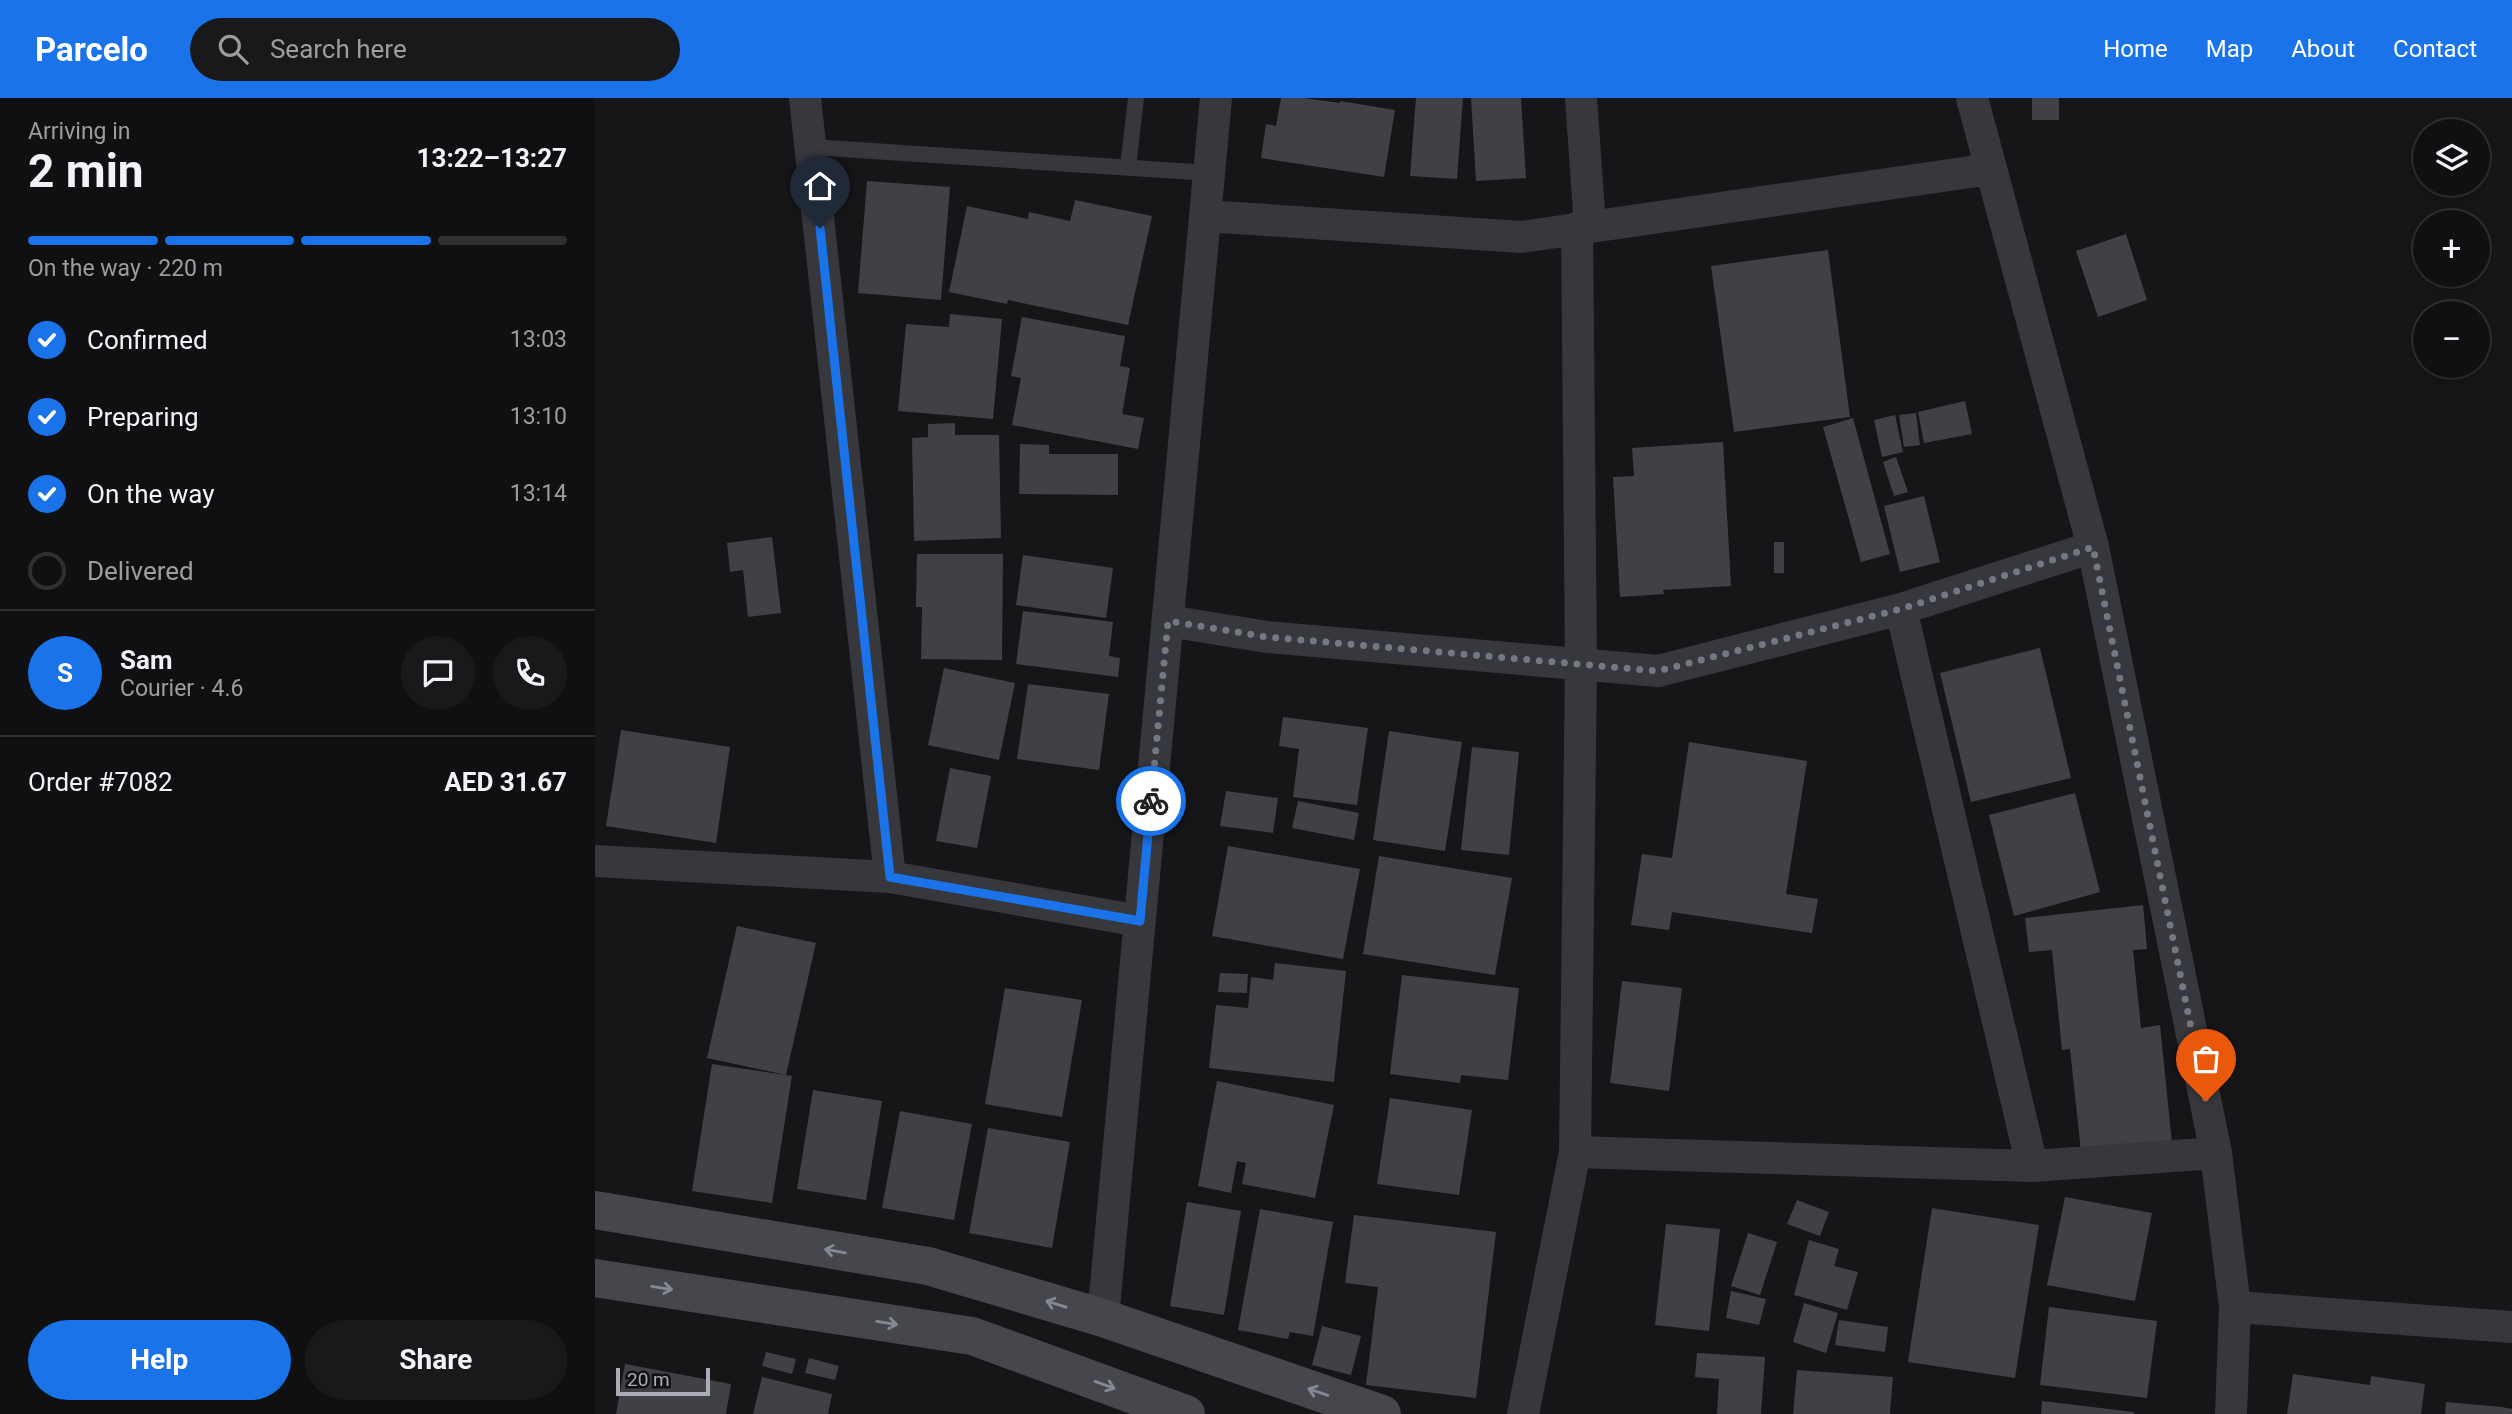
<!DOCTYPE html>
<html lang="en">
<head>
<meta charset="utf-8">
<style>
	:root { --surface:#101012; --page:#19191b; --text:#f1f3f6; --muted:#9c9d9f; --line:#303032; --accent:#1a73e8 }
	body { margin:0; font-family:Roboto,sans-serif; background:var(--page); color:var(--text); height:100vh; display:flex; flex-direction:column; font-size:26px; white-space:nowrap }
	* { box-sizing:border-box; margin:0 }
	p { font-size:23px; color:var(--muted) }
	.icon { flex:none; width:38px; height:38px; fill:none; stroke:currentColor; stroke-width:2; stroke-linecap:round; stroke-linejoin:round }
	.map { position:relative; flex:1; overflow:hidden }
	.drawer { display:flex; flex-direction:column; background:var(--surface); width:595px }
	.drawer>* { flex:none }
	.fabs { position:absolute; left:1818px; top:21px; display:grid; gap:14px }
	.fabs a { display:grid; place-items:center; width:77px; height:77px; border-radius:50%; background:var(--surface); box-shadow:0 4px 10px #0003,0 0 0 2px var(--line); font-size:35px }
	.scale { position:absolute; left:21px; bottom:18px; width:94px; box-sizing:border-box; padding-left:7px; border:4px solid #a8adb8; border-top:0; font-size:19px; line-height:24px; white-space:nowrap; color:#a8adb8; -webkit-text-stroke:5px #111113; paint-order:stroke }
	.pin { position:absolute; display:grid; place-items:center; width:60px; height:60px; color:#fff; margin:-72px -30px; border-radius:50% 50% 50% 0; rotate:-45deg; box-shadow:0 0 7px #0007 }
	.pin .icon { rotate:45deg }
	.courier { position:absolute; display:grid; place-items:center; width:70px; height:70px; margin:-35px; border:5px solid #1a73e8; border-radius:50%; background:#fff; color:#222; box-shadow:0 2px 9px #0007 }
	.head em { font-style:normal; font-weight:700 }
	.head div { display:flex; flex-direction:column-reverse }
	.head { display:flex; align-items:center; justify-content:space-between; height:119px; padding:0 28px }
	h1 { font-size:46px; font-weight:700; line-height:52px }
	.bar { display:grid; grid-template-columns:repeat(4,1fr); gap:10px 7px; align-content:center; height:84px; padding:0 28px }
	.bar i { height:9px; border-radius:5px; background:var(--line) }
	.bar .on { background:var(--accent) }
	.bar p { grid-column:span 4 }
	.line { display:flex; align-items:center; gap:18px; padding:0 28px; border-top:2px solid var(--line) }
	.line div { flex:1 }
	.round { display:grid; place-items:center; flex:none; width:74px; height:74px; border-radius:37px; background:var(--page) }
	ol { padding:0 28px; list-style:none }
	li { display:flex; align-items:center; gap:21px; height:77px }
	li p { margin-inline-start:auto }
	li .icon { padding:7px; border-radius:50%; background:var(--accent); color:#fff; stroke-width:4 }
	li:last-child { color:var(--muted) }
	li i { width:38px; height:38px; border:4px solid var(--line); border-radius:50% }
	.button { display:flex; gap:14px; margin-top:auto; padding:14px 28px }
	.button a { flex:1; height:80px; border-radius:42px; background:var(--accent); color:#fff; font-size:28px; font-weight:700; line-height:80px; text-align:center }
	.button a+a { background:var(--page); color:var(--text) }
	header { display:flex; align-items:center; gap:42px; box-sizing:border-box; height:98px; padding:0 35px; background:var(--accent); color:#fff }
	header strong { font-size:33px }
	nav { display:flex; gap:38px; margin-inline-start:auto; font-size:24px }
	.search { width:490px; height:63px; background:var(--page); display:flex; align-items:center; gap:18px; box-sizing:border-box; padding:0 24px; border-radius:38px; color:var(--muted); font-size:26px }
	main { display:flex; flex:1; min-height:0 }
	.map>svg:first-child { display:block }
	.building { fill:#404145 }
	.lines { fill:none; stroke-linecap:round; stroke-linejoin:round }
	.lane { stroke:#37383d; stroke-width:16 }
	.street { stroke:#37383d; stroke-width:32 }
	.secondary { stroke:#45474d; stroke-width:38 }
	.oneway { stroke:#858993 }
	.done { stroke:#757880; stroke-width:7; stroke-dasharray:0 12.6 }
	.route { stroke:#1a73e8; stroke-width:9 }
</style>
</head>
<body>
<header>
<strong>Parcelo</strong>
<div class="search"><svg class="icon" aria-label="search" viewBox="0 0 24 24"><circle cx="10" cy="10" r="6"/><path d="M15 15l6 6"/></svg>Search here</div>
<nav><a>Home</a><a>Map</a><a>About</a><a>Contact</a></nav>
</header>
<main>
<section class="drawer">
<div class="head"><div><h1>2 min</h1><p>Arriving in</p></div><em>13:22–13:27</em></div>
<div class="bar"><i class="on"></i><i class="on"></i><i class="on"></i><i></i><p>On the way · 220 m</p></div>
<ol>
<li><svg class="icon" aria-label="check" viewBox="0 0 24 24"><path d="M5 12l5 5 9-10"/></svg>Confirmed<p>13:03</p></li>
<li><svg class="icon" aria-label="check" viewBox="0 0 24 24"><path d="M5 12l5 5 9-10"/></svg>Preparing<p>13:10</p></li>
<li><svg class="icon" aria-label="check" viewBox="0 0 24 24"><path d="M5 12l5 5 9-10"/></svg>On the way<p>13:14</p></li>
<li><i></i>Delivered</li>
</ol>
<div class="line" style="height:126px"><b class="round" style="background:var(--accent);color:#fff">S</b><div><b>Sam</b><p>Courier · 4.6</p></div><a class="round"><svg class="icon" aria-label="chat" viewBox="0 0 24 24"><path d="M4 5h16v11H9l-5 4z"/></svg></a><a class="round"><svg class="icon" aria-label="phone" viewBox="0 0 24 24"><path d="M5 4h4l2 5-3 2q2 4 5 5l2-3 5 2v4C11 20 4 13 5 4z"/></svg></a></div>
<div class="line" style="height:91px"><div>Order #7082</div><b>AED 31.67</b></div>
<div class="button"><a>Help</a><a>Share</a></div>
</section>
<div class="map">
<svg width="1917" height="1316" viewBox="0 0 1917 1316">
	<rect width="100%" height="100%" fill="#161618"/>
	<path class="building" d="M686 0H709L745 5V3L800 12 789 79 666 60 671 26 681 28Z
		M821 0H868L862 81 815 78Z
		M876 0H926L931 80 881 83Z
		M1437 0H1464V22H1437Z
		M272 83 355 89 346 202 263 195Z
		M480 102 557 118 533 227 413 202 412 206 354 194 372 108 433 121 434 114 475 123Z
		M1531 136 1552 202 1503 219 1481 153Z
		M1233 152 1255 319 1139 334 1116 168Z
		M355 216 407 221 398 321 303 313 311 226 354 229Z
		M427 219 530 238 525 268 535 270 527 316 549 320 543 351 417 327 426 280 416 278Z
		M1370 303 1377 336 1329 345 1323 314Z
		M1321 315 1325 347 1309 349 1304 317Z
		M1300 317 1308 354 1287 359 1279 322Z
		M1258 320 1295 456 1266 464 1228 329Z
		M360 325V337H404L406 440 319 443 317 340 333 339V326Z
		M1128 344 1136 488 1068 492 1069 496 1025 499 1018 379 1039 378 1037 350Z
		M425 346 454 347V356H523V397L424 396Z
		M1301 359 1313 394 1299 398 1288 364Z
		M1329 398 1345 464 1305 474 1289 408Z
		M177 439 186 515 153 519 148 472 135 474 132 445Z
		M1179 444H1189V475H1179Z
		M322 456H408L407 562 326 561 327 509H321Z
		M428 457 518 470 511 520 421 507Z
		M428 513 518 524 514 558 525 560 523 579 421 566Z
		M1445 550 1476 680 1376 704 1345 575Z
		M349 570 420 585 404 662 333 647Z
		M433 586 514 596 504 672 422 661Z
		M688 619 773 630 762 707 698 699 704 651 684 648Z
		M26 632 135 649 121 745 11 728Z
		M794 633 867 644 850 753 778 742Z
		M1094 644 1212 663 1191 796 1223 801 1217 835 1077 814 1074 832 1036 827 1047 756 1077 760Z
		M877 649 924 654 914 757 866 752Z
		M355 670 396 678 382 750 341 743Z
		M631 693 683 700 678 735 625 728Z
		M1480 695 1505 794 1419 818 1394 717Z
		M703 703 764 715 759 742 697 730Z
		M633 748 765 771 748 861 617 838Z
		M784 758 917 780 900 877 768 856Z
		M1548 807 1552 851 1538 852 1546 930 1565 927 1577 1045 1486 1054 1475 951 1467 952 1457 852 1434 854 1430 820Z
		M142 828 221 845 191 977 112 960Z
		M680 865 751 873 739 984 614 970 621 907 653 910 656 879 678 882Z
		M625 875 653 876 652 895 623 894Z
		M807 877 924 890 913 982 866 977 865 985 795 976Z
		M1027 883 1087 890 1074 993 1015 985Z
		M410 890 487 902 467 1019 390 1006Z
		M117 966 197 978 177 1105 97 1093Z
		M622 983 739 1007 720 1100 647 1086 651 1065 642 1063 636 1095 603 1088Z
		M218 992 287 1003 271 1102 202 1091Z
		M795 1000 877 1012 864 1097 782 1086Z
		M305 1013 377 1026 359 1122 287 1110Z
		M393 1030 475 1044 457 1150 374 1135Z
		M1470 1099 1557 1115 1540 1203 1452 1187Z
		M1202 1102 1234 1114 1225 1138 1192 1126Z
		M592 1104 646 1113 629 1217 575 1208Z
		M1337 1110 1444 1127 1420 1280 1313 1264Z
		M665 1111 738 1124 718 1238 695 1234 693 1241 643 1232Z
		M759 1117 901 1134 881 1300 771 1287 783 1189 750 1185Z
		M1071 1126 1125 1131 1114 1233 1060 1227Z
		M1153 1135 1182 1144 1165 1197 1136 1188Z
		M1214 1142 1244 1151 1239 1168 1263 1174 1252 1212 1199 1197Z
		M1136 1193 1171 1201 1164 1227 1131 1220Z
		M1209 1205 1243 1215 1231 1255 1198 1244Z
		M1454 1209 1562 1223 1552 1300 1445 1287Z
		M1244 1222 1293 1229 1290 1254 1240 1247Z
		M727 1228 766 1238 756 1277 717 1267Z
		M171 1254 201 1261 197 1276 167 1268Z
		M1102 1255 1170 1259 1166 1316H1122L1124 1281 1100 1279Z
		M214 1260 244 1268 240 1282 210 1275Z
		M30 1266 136 1286 131 1316H21Z
		M1202 1272 1298 1279 1295 1316H1198Z
		M1698 1276 1775 1287 1776 1278 1830 1286 1826 1316H1692Z
		M167 1279 237 1296 233 1316H158Z
		M1447 1303 1539 1314V1316H1446Z
		M1851 1304 1907 1309 1917 1311V1316H1850Z"/>
	<g class="lines">
		<path class="lane" d="M216 49 615 75
			M533 69 541 0"/>
		<path class="street" d="M210 0 295 779 545 823
			M986 0 995 129
			M1377 0 1498 449 1621 1055 1640 1209 1636 1316
			M611 118 926 139 1396 71
			M1306 511 1437 1068
			M573 523 672 539 1063 573 1306 511 1498 449
			M0 763 295 779
			M980 1054 1437 1068 1621 1055
			M1640 1209 1917 1229
			M508 1220 621 0
			M928 1316 980 1054 986 567 982 130"/>
		<path class="secondary" d="M0 1112 333 1168 508 1220 787 1316
			M0 1180 377 1238 591 1316"/>
	</g>
	<defs><path id="oneway-shaft" d="M-6 0H5M1.5-3L5.5 0L1.5 3" fill="none" stroke-width="1.6" stroke-linecap="round" stroke-linejoin="round" transform="scale(1.75)"/></defs>
	<g class="oneway">
		<use href="#oneway-shaft" transform="translate(240 1153) rotate(-170)"/>
		<use href="#oneway-shaft" transform="translate(67 1190) rotate(9)"/>
		<use href="#oneway-shaft" transform="translate(461 1206) rotate(-163)"/>
		<use href="#oneway-shaft" transform="translate(292 1225) rotate(9)"/>
		<use href="#oneway-shaft" transform="translate(510 1287) rotate(20)"/>
		<use href="#oneway-shaft" transform="translate(723 1294) rotate(-161)"/>
	</g>
	<g class="lines">
		<path class="done" d="M556 703 573 523 672 539 1063 573 1306 511 1498 449 1611 1003"/>
		<path class="route" d="M225 130 295 779 545 823 556 703"/>
	</g>
</svg>
<div class="fabs">
<a><svg class="icon" aria-label="layers" viewBox="0 0 24 24"><path d="M12 4l9 5-9 5-9-5zM3 14l9 5 9-5"/></svg></a>
<a>+</a>
<a>−</a>
</div>
<div class="scale">20 m</div>
<div class="pin" style="left:1611px;top:1003px;background:#ea580c"><svg class="icon" aria-label="bag" viewBox="0 0 24 24"><path d="M5 8h14l-1 12H6zM9 8a3 3 0 0 1 6 0"/></svg></div>
<div class="pin" style="left:225px;top:130px;background:#1f2937"><svg class="icon" aria-label="home" viewBox="0 0 24 24"><path d="M3 11l9-7 9 7M6 9v11h12V9"/></svg></div>
<div class="courier" style="left:556px;top:703px"><svg class="icon" aria-label="bike" viewBox="0 0 24 24"><circle cx="6" cy="16" r="4"/><circle cx="18" cy="16" r="4"/><path d="M6 16l4-8h5l3 8M10 8l3 8H6M13 5h3"/></svg></div>
</div>
</main>
</body>
</html>
